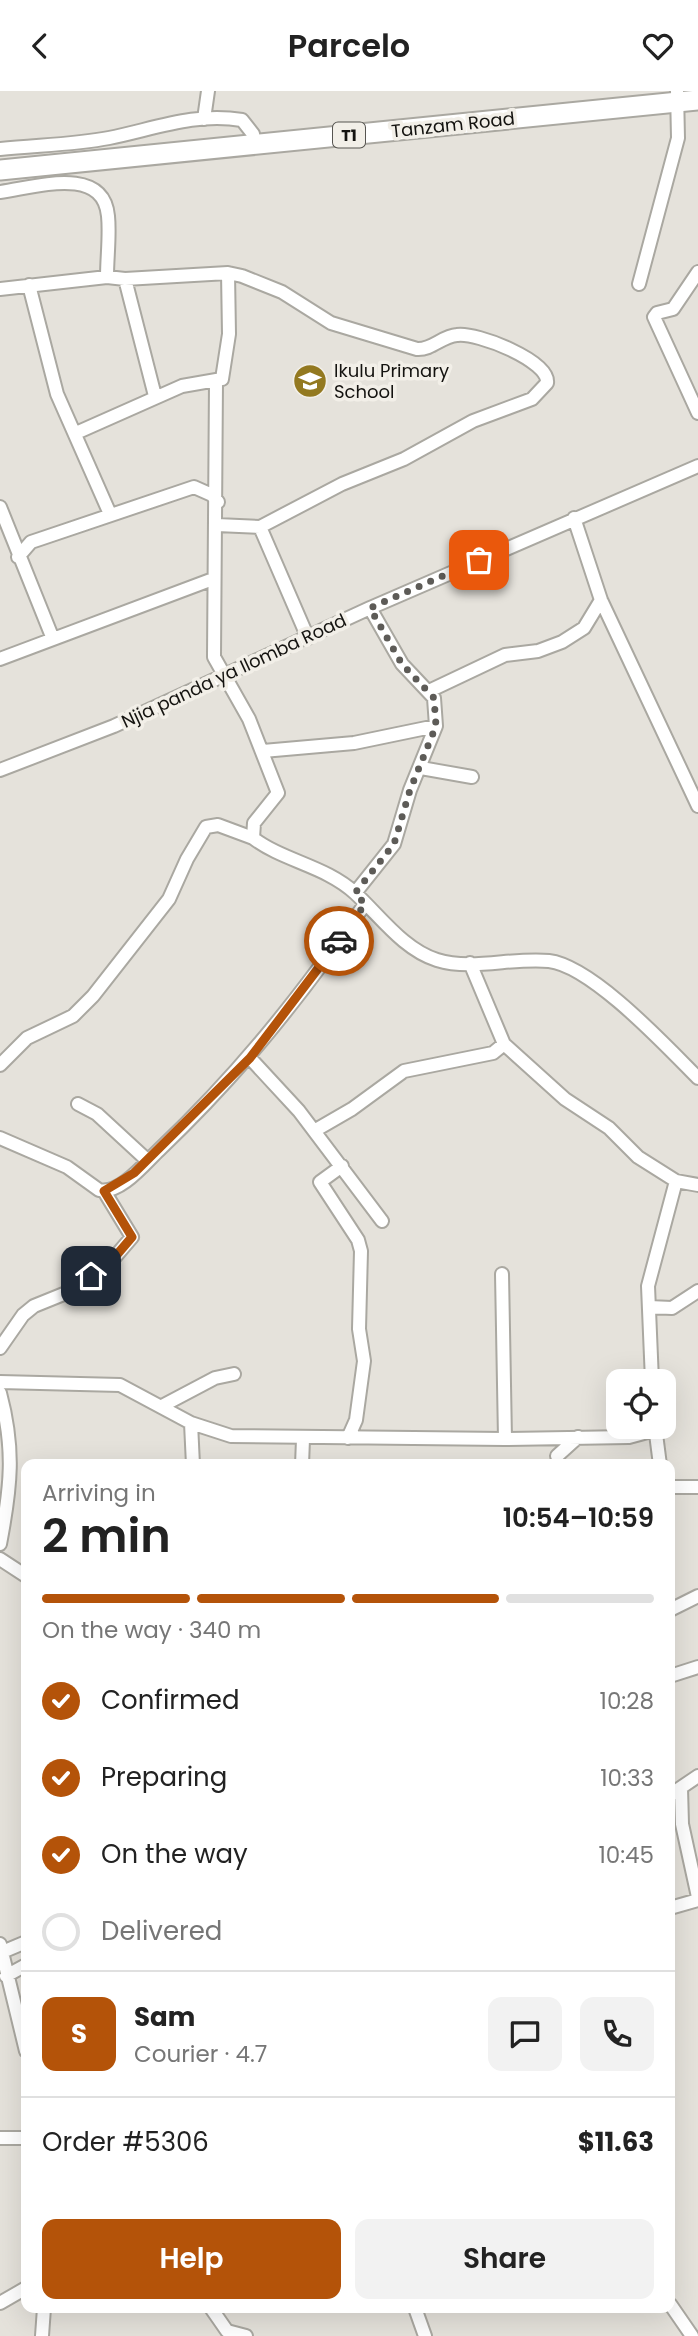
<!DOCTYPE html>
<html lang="en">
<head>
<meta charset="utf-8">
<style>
	:root { --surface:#fff; --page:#f2f2f2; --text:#222; --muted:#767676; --line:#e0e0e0; --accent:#b45309 }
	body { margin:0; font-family:Poppins,sans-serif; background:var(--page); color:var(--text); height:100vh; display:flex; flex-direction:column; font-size:26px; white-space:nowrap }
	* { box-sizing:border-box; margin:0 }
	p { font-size:23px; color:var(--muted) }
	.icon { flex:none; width:38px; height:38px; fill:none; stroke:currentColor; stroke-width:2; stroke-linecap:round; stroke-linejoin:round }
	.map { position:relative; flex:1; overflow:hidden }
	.panel { position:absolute; left:21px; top:1368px; width:654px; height:854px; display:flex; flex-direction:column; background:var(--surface); border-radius:14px; box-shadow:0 7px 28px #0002 }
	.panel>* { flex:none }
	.controls { position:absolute; left:606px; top:1278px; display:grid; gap:14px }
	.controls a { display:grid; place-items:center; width:70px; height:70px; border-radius:14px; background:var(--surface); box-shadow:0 7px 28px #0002; font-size:35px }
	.pin { position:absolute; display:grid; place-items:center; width:60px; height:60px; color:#fff; margin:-30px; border-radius:14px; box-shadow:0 4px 10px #0006 }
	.courier { position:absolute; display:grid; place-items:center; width:70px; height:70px; margin:-35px; border:5px solid #b45309; border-radius:50%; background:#fff; color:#222; box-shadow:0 2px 9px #0007 }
	.head em { font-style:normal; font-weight:600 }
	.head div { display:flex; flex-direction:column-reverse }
	.head { display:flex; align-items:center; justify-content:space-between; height:119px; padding:0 21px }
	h1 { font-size:46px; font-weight:600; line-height:52px }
	.bar { display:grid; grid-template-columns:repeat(4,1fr); gap:10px 7px; align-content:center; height:84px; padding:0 21px }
	.bar i { height:9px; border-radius:5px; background:var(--line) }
	.bar .current { background:var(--accent) }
	.bar p { grid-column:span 4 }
	.line { display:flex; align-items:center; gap:18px; padding:0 21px; border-top:2px solid var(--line) }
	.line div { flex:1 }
	.round { display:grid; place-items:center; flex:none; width:74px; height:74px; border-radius:14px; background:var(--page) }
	ol { padding:0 21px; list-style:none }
	li { display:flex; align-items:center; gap:21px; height:77px }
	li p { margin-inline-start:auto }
	li .icon { padding:7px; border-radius:50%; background:var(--accent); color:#fff; stroke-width:4 }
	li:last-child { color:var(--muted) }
	li i { width:38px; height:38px; border:4px solid var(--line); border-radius:50% }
	.action { display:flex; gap:14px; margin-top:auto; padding:14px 21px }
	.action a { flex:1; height:80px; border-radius:14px; background:var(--accent); color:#fff; font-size:28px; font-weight:600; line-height:80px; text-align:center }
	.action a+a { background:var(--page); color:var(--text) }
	header { display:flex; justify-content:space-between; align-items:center; height:91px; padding:0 21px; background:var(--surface); font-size:32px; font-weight:600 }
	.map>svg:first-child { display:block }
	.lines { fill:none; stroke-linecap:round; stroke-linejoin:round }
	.minor-casing { stroke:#aaa8a1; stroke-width:16 }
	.highway-casing { stroke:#aaa8a1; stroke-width:23 }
	.minor { stroke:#fff; stroke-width:12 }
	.highway { stroke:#fff; stroke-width:19 }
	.done { stroke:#5d5b57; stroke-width:7; stroke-dasharray:0 12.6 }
	.route { stroke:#b45309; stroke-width:9 }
	.labels { text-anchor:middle; stroke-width:7; stroke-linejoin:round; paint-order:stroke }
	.shield { fill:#f2efe8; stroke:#575551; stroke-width:2 }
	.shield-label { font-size:16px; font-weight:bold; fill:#141310 }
	.street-label { font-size:18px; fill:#141310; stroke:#f2efe8 }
	.poi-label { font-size:18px; fill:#141310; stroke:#f2efe8; text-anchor:start }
</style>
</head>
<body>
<header><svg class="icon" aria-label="back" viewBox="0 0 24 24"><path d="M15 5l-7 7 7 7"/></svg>Parcelo<svg class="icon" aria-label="heart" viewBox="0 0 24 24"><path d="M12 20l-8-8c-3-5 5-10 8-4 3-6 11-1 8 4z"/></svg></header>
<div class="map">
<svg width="698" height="2245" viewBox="0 0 698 2245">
	<rect width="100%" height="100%" fill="#e5e2db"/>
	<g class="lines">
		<g class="minor-casing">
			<path id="minor" d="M204 28 208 0
				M0 58C36 54 73 54 109 47 154 38 195 21 242 29L253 43 255 53
				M0 101C33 97 103 73 108 125 110 144 107 166 107 186
				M698 181 673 218 657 222 654 226 698 322
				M125 188 155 305
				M639 193 678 47 677 0
				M29 194 57 303 110 423
				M0 198 107 186 125 188 228 182 242 185 282 201 331 232 417 258C432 259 442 245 457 244 477 241 550 270 547 292L532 308 473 330 404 368 342 393 260 436 217 434
				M216 291 214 566 249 628 278 702 254 732 253 747C283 770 326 775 355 802 380 825 404 859 437 869 472 880 513 866 549 870 592 875 666 955 698 987
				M76 342 182 295 222 288 229 243 228 182
				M0 416 53 548
				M574 427 601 509 698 715
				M260 436 308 547
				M18 466 31 451 40 448 194 396 212 404 218 411
				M0 568 213 488
				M429 600 505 564 538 560 562 551 584 537 601 509
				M263 660 354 652 436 635
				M421 677 472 686
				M0 679 114 635 370 517 698 375
				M355 802 394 753 410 699 436 635 434 607 402 573 370 517
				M470 872 504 953 565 1008 609 1037 638 1066 676 1090 698 1094
				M250 967 299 1020 382 1130
				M0 974 27 947 73 925 93 905 169 808 187 768 206 736 218 734 253 747
				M78 1013 97 1023 148 1070
				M314 1040 352 1018 404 980 493 962 504 953
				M0 1047 67 1076 99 1099C120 1104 146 1071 159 1059 240 982 301 905 365 813
				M342 1075 320 1091 358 1149 361 1160 359 1238 364 1270 356 1329 348 1347
				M502 1183 505 1348
				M649 1216 672 1217 698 1200
				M0 1257 23 1224 34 1215 76 1198 103 1180 132 1146 104 1100
				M652 1290 648 1195 676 1090
				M0 1291 120 1294 191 1332 231 1345 505 1348 629 1346 655 1339
				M0 1302C15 1358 11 1396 0 1453
				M162 1315 215 1287 234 1283
				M191 1332 193 1374
				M655 1335 660 1374
				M557 1365 578 1346
				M302 1374 303 1348
				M670 1396H698
				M0 1468 26 1485
				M670 1519 698 1505
				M670 1585 698 1576
				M681 1697 682 1733 698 1806
				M670 1704 698 1685
				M670 1817 698 1809
				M0 1853 26 1960
				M0 1862 26 1851
				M6 1885 26 1874
				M0 2047H26
				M0 2212 26 2197
				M670 2213 692 2245
				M211 2217 227 2240 246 2245
				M415 2217 425 2245
				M42 2245 44 2217"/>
		</g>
		<g class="highway-casing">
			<path id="highway" d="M0 79 698 9"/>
		</g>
		<use href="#minor" class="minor"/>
		<use href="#highway" class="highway"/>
	</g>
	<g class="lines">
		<path class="done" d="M339 850 365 813 355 802 394 753 410 699 436 635 434 607 402 573 370 517 479 469"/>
		<path class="route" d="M91 1185 103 1180 132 1146 104 1100 134 1082 250 967 339 850"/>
	</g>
	<defs>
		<g id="school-disc" transform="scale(1.75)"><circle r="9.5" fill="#937920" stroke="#f2efe8"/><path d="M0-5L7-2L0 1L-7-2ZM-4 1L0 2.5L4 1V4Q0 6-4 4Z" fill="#fff"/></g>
	</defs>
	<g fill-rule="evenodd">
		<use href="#school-disc" x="310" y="290"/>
	</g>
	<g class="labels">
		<rect class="shield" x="333" y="31.5" width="32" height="25" rx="5"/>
		<g class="shield-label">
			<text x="349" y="50">T1</text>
		</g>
		<g class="street-label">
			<text transform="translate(453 34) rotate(-6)" y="6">Tanzam Road</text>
			<text transform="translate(234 580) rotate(-25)" y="6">Njia panda ya Ilomba Road</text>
		</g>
		<g class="poi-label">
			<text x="334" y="286">Ikulu Primary<tspan x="334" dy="21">School</tspan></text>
		</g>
	</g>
</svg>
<div class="controls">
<a><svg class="icon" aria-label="locate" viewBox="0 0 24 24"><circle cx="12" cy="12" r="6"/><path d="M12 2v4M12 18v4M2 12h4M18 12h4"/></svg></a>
</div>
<div class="pin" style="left:479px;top:469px;background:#ea580c"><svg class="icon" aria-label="bag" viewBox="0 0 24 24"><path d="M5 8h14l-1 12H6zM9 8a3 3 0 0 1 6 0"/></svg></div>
<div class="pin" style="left:91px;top:1185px;background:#1f2937"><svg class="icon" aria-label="home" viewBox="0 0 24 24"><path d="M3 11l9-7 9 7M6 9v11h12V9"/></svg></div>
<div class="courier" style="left:339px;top:850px"><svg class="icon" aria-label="car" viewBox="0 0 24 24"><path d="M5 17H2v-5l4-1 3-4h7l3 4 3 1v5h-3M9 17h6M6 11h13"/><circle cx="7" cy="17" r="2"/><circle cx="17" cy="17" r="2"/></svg></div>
<section class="panel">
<div class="head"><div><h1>2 min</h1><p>Arriving in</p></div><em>10:54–10:59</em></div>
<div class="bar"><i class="current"></i><i class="current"></i><i class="current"></i><i></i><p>On the way · 340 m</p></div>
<ol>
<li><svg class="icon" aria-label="check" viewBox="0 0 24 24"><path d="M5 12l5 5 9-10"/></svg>Confirmed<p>10:28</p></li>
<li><svg class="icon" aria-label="check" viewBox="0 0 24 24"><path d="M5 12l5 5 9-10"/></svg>Preparing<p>10:33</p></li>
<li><svg class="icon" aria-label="check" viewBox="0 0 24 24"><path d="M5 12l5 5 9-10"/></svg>On the way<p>10:45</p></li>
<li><i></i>Delivered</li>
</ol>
<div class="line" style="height:126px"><b class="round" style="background:var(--accent);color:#fff">S</b><div><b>Sam</b><p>Courier · 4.7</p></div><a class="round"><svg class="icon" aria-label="chat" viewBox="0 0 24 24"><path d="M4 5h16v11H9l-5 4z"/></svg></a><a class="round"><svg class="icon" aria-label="phone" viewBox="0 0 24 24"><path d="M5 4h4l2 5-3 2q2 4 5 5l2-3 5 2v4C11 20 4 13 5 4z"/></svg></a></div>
<div class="line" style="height:91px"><div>Order #5306</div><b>$11.63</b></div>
<div class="action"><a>Help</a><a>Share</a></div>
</section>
</div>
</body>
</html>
